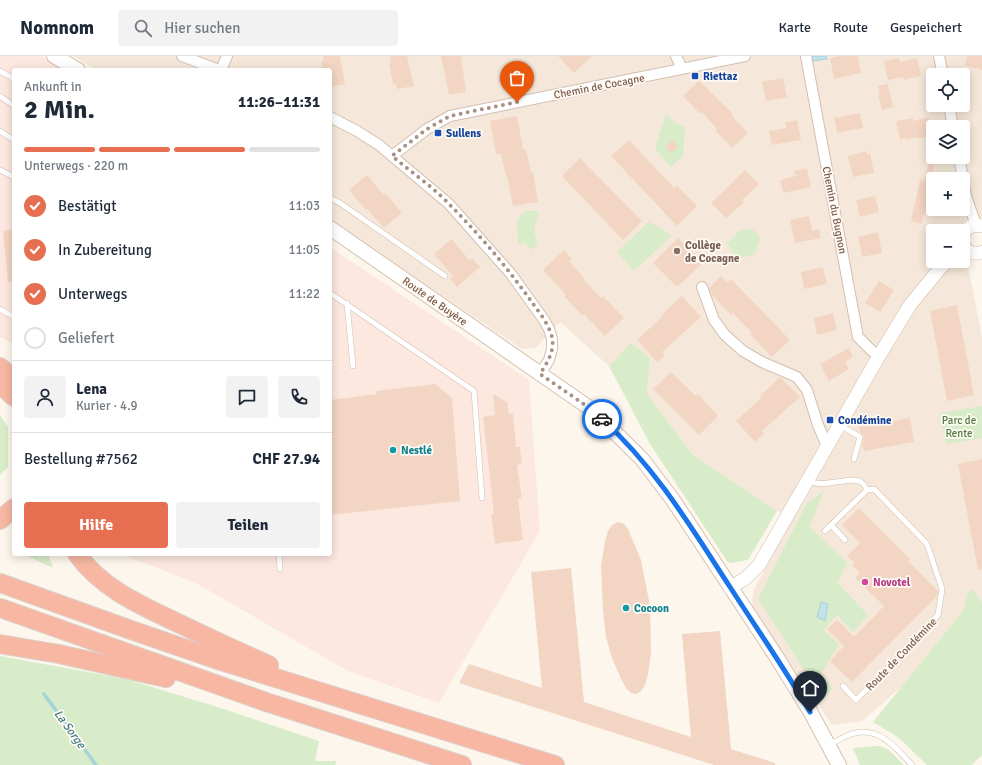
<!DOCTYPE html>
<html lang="de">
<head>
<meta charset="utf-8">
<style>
	:root { --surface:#fff; --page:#f2f2f3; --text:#1f2937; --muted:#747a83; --line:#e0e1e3; --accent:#e76f51 }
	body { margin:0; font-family:Signika,sans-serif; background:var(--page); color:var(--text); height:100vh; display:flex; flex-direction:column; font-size:15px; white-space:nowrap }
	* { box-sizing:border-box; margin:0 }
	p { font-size:13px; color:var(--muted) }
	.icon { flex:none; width:22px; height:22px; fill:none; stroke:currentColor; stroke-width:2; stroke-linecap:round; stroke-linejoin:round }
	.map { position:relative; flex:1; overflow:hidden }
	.drawer { position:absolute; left:12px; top:12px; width:320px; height:488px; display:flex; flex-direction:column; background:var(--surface); border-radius:4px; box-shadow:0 2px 10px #0003 }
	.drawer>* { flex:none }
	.tools { position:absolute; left:926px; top:12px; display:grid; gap:8px }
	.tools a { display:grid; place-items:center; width:44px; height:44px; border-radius:4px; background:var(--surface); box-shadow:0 2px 10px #0003; font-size:20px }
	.pin { position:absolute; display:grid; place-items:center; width:34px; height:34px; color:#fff; margin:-41px -17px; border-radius:50% 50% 50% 0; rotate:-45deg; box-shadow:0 0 4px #0007 }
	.pin .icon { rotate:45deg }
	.courier { position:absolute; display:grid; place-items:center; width:40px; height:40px; margin:-20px; border:3px solid #1a73e8; border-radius:50%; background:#fff; color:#222; box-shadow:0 1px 5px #0007 }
	.summary em { font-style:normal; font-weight:700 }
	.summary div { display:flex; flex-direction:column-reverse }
	.summary { display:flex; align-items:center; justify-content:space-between; height:68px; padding:0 12px }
	h1 { font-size:26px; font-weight:700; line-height:30px }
	.bar { display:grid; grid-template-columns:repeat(4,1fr); gap:6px 4px; align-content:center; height:48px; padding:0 12px }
	.bar i { height:5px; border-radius:3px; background:var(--line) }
	.bar .active { background:var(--accent) }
	.bar p { grid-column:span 4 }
	.line { display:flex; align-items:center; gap:10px; padding:0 12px; border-top:1px solid var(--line) }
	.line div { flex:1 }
	.round { display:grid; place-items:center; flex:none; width:42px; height:42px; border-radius:4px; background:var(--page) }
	ol { padding:0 12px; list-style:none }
	li { display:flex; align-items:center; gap:12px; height:44px }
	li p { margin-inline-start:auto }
	li .icon { padding:4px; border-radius:50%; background:var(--accent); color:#fff; stroke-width:4 }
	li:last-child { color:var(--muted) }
	li i { width:22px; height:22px; border:2px solid var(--line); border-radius:50% }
	.cta { display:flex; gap:8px; margin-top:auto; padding:8px 12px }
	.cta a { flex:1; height:46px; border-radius:4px; background:var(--accent); color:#fff; font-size:16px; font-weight:700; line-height:46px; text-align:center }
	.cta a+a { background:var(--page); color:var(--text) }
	header { display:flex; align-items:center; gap:24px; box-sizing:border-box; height:56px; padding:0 20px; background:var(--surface); border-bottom:1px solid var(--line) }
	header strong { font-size:19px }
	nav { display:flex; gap:22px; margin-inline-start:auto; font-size:14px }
	.search { width:280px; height:36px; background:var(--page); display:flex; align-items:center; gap:10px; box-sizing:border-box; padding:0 14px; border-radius:4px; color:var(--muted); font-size:15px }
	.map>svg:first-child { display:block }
	.residential { fill:#f5e8da; fill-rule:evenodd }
	.commercial { fill:#fde8e0 }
	.green { fill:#d8ecc9 }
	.water { fill:#bfe3e8; stroke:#a5d3da }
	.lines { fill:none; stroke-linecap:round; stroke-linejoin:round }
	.stream { stroke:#a5d3da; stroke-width:3.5 }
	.building { fill:#f3d5c3 }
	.service-casing { stroke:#d1beb0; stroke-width:6 }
	.minor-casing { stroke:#d1beb0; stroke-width:12 }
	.tertiary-casing { stroke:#d1beb0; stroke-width:14 }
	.secondary-casing { stroke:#d6c0b0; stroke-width:16 }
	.motorway-casing { stroke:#dad1cd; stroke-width:20 }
	.service { stroke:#fff; stroke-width:5 }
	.minor { stroke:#fff; stroke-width:10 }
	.tertiary { stroke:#fff; stroke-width:13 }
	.secondary { stroke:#fff; stroke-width:14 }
	.motorway { stroke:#f7b7a3; stroke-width:18 }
	.done { stroke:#a89285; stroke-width:4; stroke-dasharray:0 7.2 }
	.route { stroke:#1a73e8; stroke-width:5 }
	.transit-dot { fill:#1a4fb4; stroke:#fffaf3; stroke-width:1.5 }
	.education-dot { fill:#8d6e63; stroke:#fffaf3; stroke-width:1.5 }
	.culture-dot { fill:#0f9aa8; stroke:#fffaf3; stroke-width:1.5 }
	.hotel-dot { fill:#d1479c; stroke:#fffaf3; stroke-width:1.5 }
	.labels { text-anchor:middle; stroke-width:3.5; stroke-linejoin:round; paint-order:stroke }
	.transit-label { font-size:11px; font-weight:bold; fill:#164399; stroke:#fffaf3; text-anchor:start }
	.street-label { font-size:11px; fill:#7a5c4d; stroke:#fffaf3 }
	.education-label { font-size:11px; font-weight:bold; fill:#785e54; stroke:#fffaf3; text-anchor:start }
	.park-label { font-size:11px; fill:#537a41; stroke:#fffaf3 }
	.culture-label { font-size:11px; font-weight:bold; fill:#0d838f; stroke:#fffaf3; text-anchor:start }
	.hotel-label { font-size:11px; font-weight:bold; fill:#b23c85; stroke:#fffaf3; text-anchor:start }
	.water-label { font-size:12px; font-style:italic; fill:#437c86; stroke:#fffaf3 }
</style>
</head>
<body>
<header>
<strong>Nomnom</strong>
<div class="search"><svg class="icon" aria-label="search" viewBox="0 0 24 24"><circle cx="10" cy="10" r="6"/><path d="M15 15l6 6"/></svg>Hier suchen</div>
<nav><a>Karte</a><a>Route</a><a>Gespeichert</a></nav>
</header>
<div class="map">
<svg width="982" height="709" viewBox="0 0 982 709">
	<rect width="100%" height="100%" fill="#fdf6ec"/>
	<path class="residential" d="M73 0H982V162L961 175H933V205H963V183L982 281V561L862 665 832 669 752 551 753 535 792 463 777 455 693 399 647 338 650 302 631 288 609 310 560 266 536 292 522 293 330 164V14H96ZM933 19H963V49H933ZM933 71H963V101H933ZM933 123H963V153H933Z"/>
	<path class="commercial" d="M0 0H42L65 14H14V288L0 281Z
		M330 191 529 324 540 475 439 647 348 615 194 526 130 502 127 498H330Z"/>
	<path class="green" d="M666 57 675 67 685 71 683 100 671 111 655 93Z
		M525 155H539L534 175 538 188 532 194 525 187 518 188C519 173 512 166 525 155Z
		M649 166 672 179 634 215 617 196Z
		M741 173 754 174 760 181 759 187 754 199C735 203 739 203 727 188Z
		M631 287 650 302 647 338 693 399 777 455 748 504 731 507 727 505 650 388 609 310Z
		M982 350V382L946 388 940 357Z
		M0 359 8 371V411L0 419Z
		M824 435 809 471 847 506 838 527 868 559 853 576 837 559 823 574 839 588 822 617 832 633 823 643 758 543 807 447Z
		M23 498H48L53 512Z
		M972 533 982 546V699L972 709H927L899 682 873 666 963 555 968 536Z
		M0 600 126 623 224 653 319 685 315 705H337L335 709H0Z
		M879 690 889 694 904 709H860L853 692Z"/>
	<path class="water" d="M811 0H826L827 3 812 5Z
		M821 546 828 548 825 565 817 561Z"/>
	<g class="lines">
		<path class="stream" d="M44 638 96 709"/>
	</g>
	<path class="building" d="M323 0H340L345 28 330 31V14H323L321 5H324Z
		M390 0H407L414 30 397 33 396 27 393 28 389 7H391Z
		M441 0H461L466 36 449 39Z
		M558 0H592L574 17Z
		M840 0H858L861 17 834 23 830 2Z
		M967 0H982V14L965 9Z
		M899 2 900 6 917 2 921 20 904 24 903 21 888 24 884 5Z
		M783 22 787 41 766 45 762 26Z
		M699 25 733 58 732 60 748 77 732 92 716 75 717 73 702 56 700 58 683 40Z
		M888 28 893 51 882 54 878 37 880 36 878 30Z
		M860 57 863 72 837 77 834 62Z
		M517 60 523 93H526L531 116H533L538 146 513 150 507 120 506 121 501 98H496L490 65Z
		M929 61 933 79 917 83 916 81 906 84 904 82 900 84 896 65 913 62V65Z
		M797 64 801 84 772 89 769 75 786 72 785 67Z
		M629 84 674 132 677 130 697 150 677 170 611 100Z
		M672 84 678 91 671 97 665 91Z
		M867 95V98L870 97 874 117 853 121 848 100Z
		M580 102 642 165 623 184 562 120Z
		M930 102H933V147L930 158 924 157 921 168 911 165 920 124 924 125Z
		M807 112 811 131 783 137 780 124 796 120 794 115Z
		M745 114 759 128 742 144 744 146 726 162 711 147Z
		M367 119 383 138 385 137 402 157 384 172 366 152V154L349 134Z
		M875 140 879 156 860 161 856 144Z
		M809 160 812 175 819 173 821 182 795 187 790 164Z
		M14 173V226H8L3 175Z
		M878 176 882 197 862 201 858 181Z
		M678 182 702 208 677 231 653 207Z
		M452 183 469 204 472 202 480 211 457 231 450 222 453 220 434 198Z
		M564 194 572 203 569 205 584 222 583 223 601 242 603 240 624 262 605 280 584 258 583 260 564 240 566 239 543 214Z
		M823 211 827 228 804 233 801 216Z
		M721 220 727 226 731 223 790 284 772 301 750 278 752 277 733 257 731 259 712 239 709 232Z
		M879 225 894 234 880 256 865 247Z
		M682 240 701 261 662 296 665 299 657 306 637 284 663 260 662 258Z
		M957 249 974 339 947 345 930 255Z
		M833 257 837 274 817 279 814 262Z
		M849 292 853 301 845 306 849 313 829 325 820 308Z
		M671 316 696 340 698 338 718 360 699 379 653 333Z
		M780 321 800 341 762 375 764 378 755 386 736 365 762 341 760 340Z
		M435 328 452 342 460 445 330 459V344L377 338 376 335Z
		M493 338 507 346 509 358H513L516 391H520L522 408 517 409 522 443H518L523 484 495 488 491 458H494L483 361 495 359Z
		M910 362 914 386 864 395 862 388 864 380 860 377 859 371Z
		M982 403V513L978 514 958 408Z
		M859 452 910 503 908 505 938 535 937 540 852 626 830 605 844 590 827 573 837 564 854 581 884 550 855 522 860 517 852 509 854 506 847 500 860 487 842 469Z
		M618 466 624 468 628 473 641 504 650 550 651 596 648 619 644 631 640 636 636 638 631 637 626 632 621 623 612 602 606 581 603 555 601 509 605 486 608 475 612 469Z
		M571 512 584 646 691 681 682 578 720 575 731 693 775 707V709H714L459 627 469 608 542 632 531 516Z"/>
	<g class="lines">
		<g class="service-casing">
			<path id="service" d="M0 15 14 23
				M0 40 14 50
				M0 75 14 84
				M0 114 14 121
				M330 142 340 147 445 220
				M330 237 474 335 482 442
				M347 247 353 310
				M0 253 14 261
				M840 369 860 381 854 403
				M808 425C825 433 852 419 861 426 864 428 866 432 867 434L874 433 927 488 942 533 938 559 914 586 856 644 843 630
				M825 475 831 469
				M845 484 831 469 867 434
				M279 498 280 513
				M829 688C838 685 846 679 855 677 880 671 897 693 912 709"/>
		</g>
		<g class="minor-casing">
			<path id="minor" d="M182 0 219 14
				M676 0 682 13
				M806 0 858 281 872 295 879 300
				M939 0 943 19
				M221 14 227 0
				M949 49 953 71
				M330 61 357 75 379 89 449 148 511 218 544 264 549 273 552 283V293L549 304 540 318
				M392 100 427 73 450 60 745 0
				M959 101 963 123
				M963 124 966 140 976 169
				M702 231 714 264 725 279 743 295 762 306 797 321 807 334 818 369 827 390"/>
		</g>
		<g class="tertiary-casing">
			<path id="tertiary" d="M963 179C966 171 973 168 982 170
				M963 188C966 196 974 199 982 196
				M730 532 746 522 759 509 879 300 910 249 942 210 948 205"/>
		</g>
		<g class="secondary-casing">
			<path id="secondary" d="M54 0 78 14
				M330 172 591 353 642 403 673 444 776 600 810 655 839 709"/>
		</g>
		<g class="motorway-casing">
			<path id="motorway" d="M0 311 14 323
				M0 328 14 341
				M0 464 14 452
				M77 498C102 533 142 550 180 568 209 582 239 596 269 609
				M0 527 131 574 221 605 555 709
				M0 552 266 646 462 709
				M0 588 59 598 166 622"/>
		</g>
		<use href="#service" class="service"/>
		<use href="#minor" class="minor"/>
		<use href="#tertiary" class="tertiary"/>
		<use href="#secondary" class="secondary"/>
		<use href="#motorway" class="motorway"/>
	</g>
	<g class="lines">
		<path class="done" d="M517 46 450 60 427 73 392 100C411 116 433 131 450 149 479 178 505 209 529 242 537 254 548 266 552 281 555 295 547 307 540 318L591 353 602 363"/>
		<path class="route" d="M602 363C656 412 691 471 730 531 757 573 785 613 810 656"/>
	</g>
	<g class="transit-dot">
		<rect x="691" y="16" width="8" height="8" rx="2"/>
		<rect x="434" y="73" width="8" height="8" rx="2"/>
		<rect x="826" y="360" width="8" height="8" rx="2"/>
	</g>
	<circle class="education-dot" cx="677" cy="195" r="4"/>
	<g class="culture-dot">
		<circle cx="393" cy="394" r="4"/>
		<circle cx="626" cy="552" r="4"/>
	</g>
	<circle class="hotel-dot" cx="865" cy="526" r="4"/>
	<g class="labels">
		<g class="transit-label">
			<text x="703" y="24">Riettaz</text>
			<text x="446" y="81">Sullens</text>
			<text x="838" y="368">Condémine</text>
		</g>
		<g class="street-label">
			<text transform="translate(599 30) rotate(-11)" y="4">Chemin de Cocagne</text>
			<text transform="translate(835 154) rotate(79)" y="4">Chemin du Bugnon</text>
			<text transform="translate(435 245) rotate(35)" y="4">Route de Buyère</text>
			<text transform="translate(901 598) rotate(-46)" y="4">Route de Condémine</text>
		</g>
		<g class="education-label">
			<text x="685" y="193">Collège<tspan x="685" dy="13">de Cocagne</tspan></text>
		</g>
		<g class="park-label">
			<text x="959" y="368">Parc de<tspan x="959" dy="13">Rente</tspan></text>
		</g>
		<g class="culture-label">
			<text x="401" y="398">Nestlé</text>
			<text x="634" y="556">Cocoon</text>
		</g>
		<g class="hotel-label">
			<text x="873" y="530">Novotel</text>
		</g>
		<g class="water-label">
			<text transform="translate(70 673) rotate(54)" y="4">La Sorge</text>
		</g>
	</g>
</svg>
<div class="tools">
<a><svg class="icon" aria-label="locate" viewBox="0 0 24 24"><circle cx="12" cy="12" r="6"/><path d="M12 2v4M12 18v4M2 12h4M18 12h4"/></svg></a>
<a><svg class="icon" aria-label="layers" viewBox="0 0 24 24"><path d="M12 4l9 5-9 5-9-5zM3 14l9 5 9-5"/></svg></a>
<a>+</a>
<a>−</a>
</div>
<div class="pin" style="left:517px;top:46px;background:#ea580c"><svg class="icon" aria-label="bag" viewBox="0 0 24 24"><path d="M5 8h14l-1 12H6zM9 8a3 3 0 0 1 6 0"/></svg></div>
<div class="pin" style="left:810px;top:656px;background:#1f2937"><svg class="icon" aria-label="home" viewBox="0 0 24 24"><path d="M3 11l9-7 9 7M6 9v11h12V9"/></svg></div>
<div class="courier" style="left:602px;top:363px"><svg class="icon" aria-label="car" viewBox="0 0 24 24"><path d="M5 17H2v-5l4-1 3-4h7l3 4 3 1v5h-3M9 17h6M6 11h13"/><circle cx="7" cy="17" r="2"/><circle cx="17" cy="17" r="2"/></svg></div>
<section class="drawer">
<div class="summary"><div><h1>2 Min.</h1><p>Ankunft in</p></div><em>11:26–11:31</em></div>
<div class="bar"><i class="active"></i><i class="active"></i><i class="active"></i><i></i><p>Unterwegs · 220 m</p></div>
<ol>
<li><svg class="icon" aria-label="check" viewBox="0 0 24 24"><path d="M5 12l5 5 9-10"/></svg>Bestätigt<p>11:03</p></li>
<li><svg class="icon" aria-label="check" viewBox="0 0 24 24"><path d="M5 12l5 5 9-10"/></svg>In Zubereitung<p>11:05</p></li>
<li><svg class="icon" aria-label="check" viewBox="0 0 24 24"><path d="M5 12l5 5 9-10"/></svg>Unterwegs<p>11:22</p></li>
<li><i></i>Geliefert</li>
</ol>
<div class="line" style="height:72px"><a class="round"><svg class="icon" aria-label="person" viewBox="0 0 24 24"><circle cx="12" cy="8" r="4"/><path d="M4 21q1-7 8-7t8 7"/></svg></a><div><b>Lena</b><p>Kurier · 4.9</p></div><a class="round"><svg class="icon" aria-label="chat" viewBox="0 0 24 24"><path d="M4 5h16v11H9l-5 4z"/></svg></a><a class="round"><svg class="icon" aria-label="phone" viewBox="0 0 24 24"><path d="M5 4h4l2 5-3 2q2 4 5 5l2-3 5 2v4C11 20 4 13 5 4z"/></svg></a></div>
<div class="line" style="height:52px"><div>Bestellung #7562</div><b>CHF 27.94</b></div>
<div class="cta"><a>Hilfe</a><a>Teilen</a></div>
</section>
</div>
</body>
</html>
